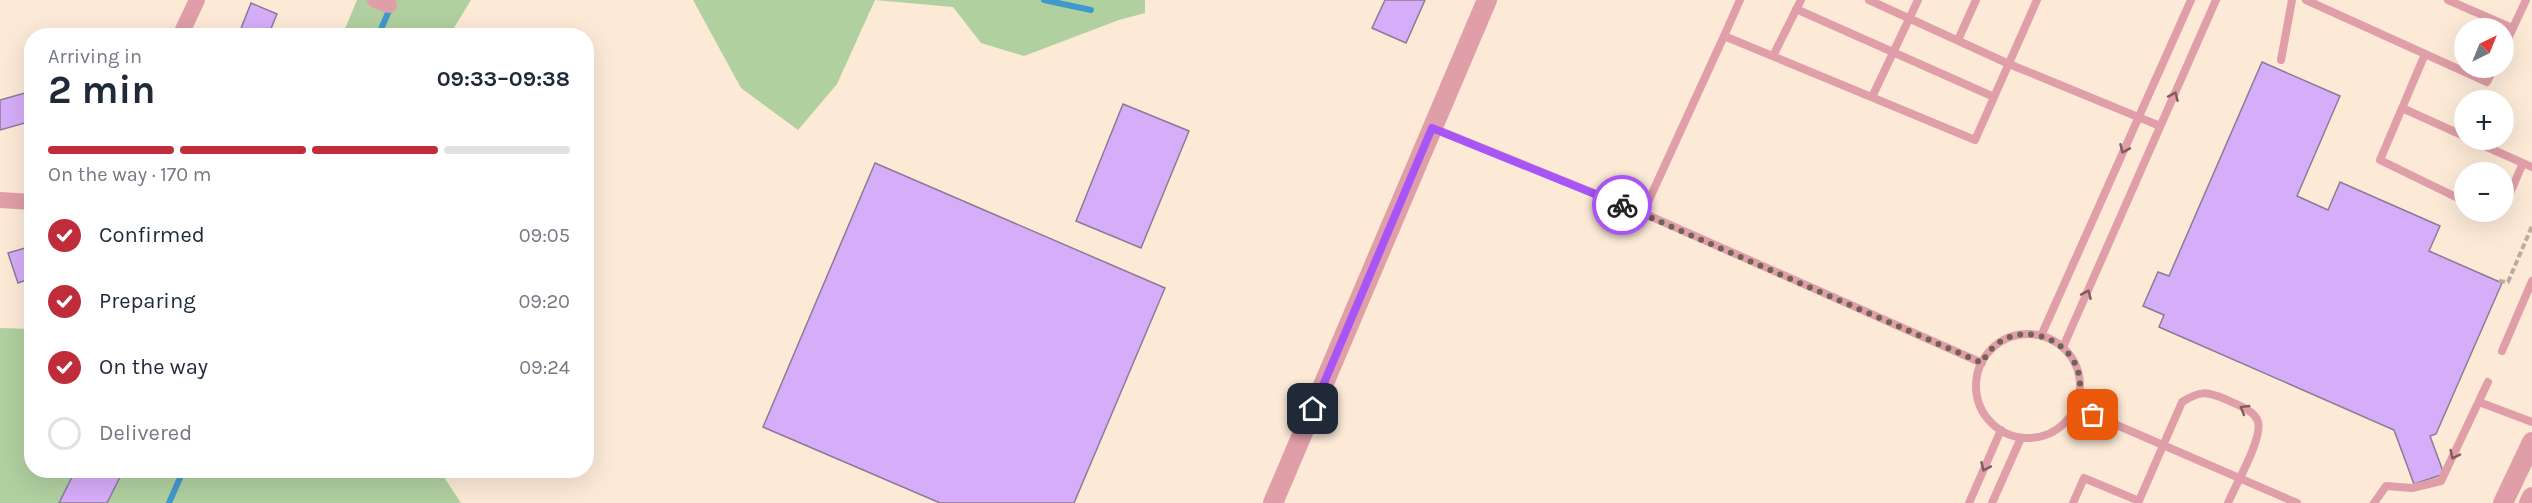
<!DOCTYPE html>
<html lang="en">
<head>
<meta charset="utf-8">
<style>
	:root { --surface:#fff; --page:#f2f2f3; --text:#1f2937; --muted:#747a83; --line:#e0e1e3; --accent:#be2d39 }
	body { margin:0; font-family:Karla,sans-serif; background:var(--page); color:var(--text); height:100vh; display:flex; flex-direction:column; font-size:22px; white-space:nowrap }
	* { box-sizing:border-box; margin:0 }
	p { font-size:20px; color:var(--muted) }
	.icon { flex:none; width:33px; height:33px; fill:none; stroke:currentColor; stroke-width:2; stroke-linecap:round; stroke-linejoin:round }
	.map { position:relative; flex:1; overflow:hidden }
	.details { position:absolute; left:24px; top:28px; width:570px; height:450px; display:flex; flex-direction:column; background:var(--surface); border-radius:24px; box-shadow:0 6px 24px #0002 }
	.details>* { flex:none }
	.needle { width:39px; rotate:43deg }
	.fabs { position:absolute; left:2454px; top:18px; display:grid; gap:12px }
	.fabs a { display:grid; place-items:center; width:60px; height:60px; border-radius:50%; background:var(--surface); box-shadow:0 6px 24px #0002; font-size:30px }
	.pin { position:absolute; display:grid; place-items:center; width:51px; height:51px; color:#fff; margin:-26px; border-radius:12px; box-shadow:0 3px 9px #0006 }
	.courier { position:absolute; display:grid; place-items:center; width:60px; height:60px; margin:-30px; border:4px solid #a855f7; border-radius:50%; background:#fff; color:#222; box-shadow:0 2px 8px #0007 }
	.overview em { font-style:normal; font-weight:700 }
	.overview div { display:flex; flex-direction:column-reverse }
	.overview { display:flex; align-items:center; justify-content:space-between; height:102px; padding:0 24px }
	h1 { font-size:39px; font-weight:700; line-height:45px }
	.bar { display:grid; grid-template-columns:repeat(4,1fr); gap:9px 6px; align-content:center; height:72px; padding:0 24px }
	.bar i { height:8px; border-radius:4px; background:var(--line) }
	.bar .active { background:var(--accent) }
	.bar p { grid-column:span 4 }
	ol { padding:0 24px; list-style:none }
	li { display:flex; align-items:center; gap:18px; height:66px }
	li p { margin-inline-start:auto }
	li .icon { padding:6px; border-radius:50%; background:var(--accent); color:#fff; stroke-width:4 }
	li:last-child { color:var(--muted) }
	li i { width:33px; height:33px; border:3px solid var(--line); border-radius:50% }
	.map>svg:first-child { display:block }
	.green { fill:#b0d0a0 }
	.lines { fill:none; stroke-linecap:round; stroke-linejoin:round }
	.stream { stroke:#4099cc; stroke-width:6 }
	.building { fill:#d6adf9; stroke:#897c95; stroke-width:1.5 }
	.path { stroke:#bbac9c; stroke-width:4; stroke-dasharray:6 3; stroke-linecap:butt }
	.service { stroke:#df9ea8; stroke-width:8 }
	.minor { stroke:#df9ea8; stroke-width:16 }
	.tertiary { stroke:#df9ea8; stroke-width:20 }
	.oneway { stroke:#815c5d }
	.done { stroke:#6f6357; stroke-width:6; stroke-dasharray:0 10.8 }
	.route { stroke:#a855f7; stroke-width:8 }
</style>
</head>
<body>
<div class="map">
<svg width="2532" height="503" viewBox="0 0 2532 503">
	<rect width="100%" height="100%" fill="#fcead7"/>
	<path class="green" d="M357 0H471L449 36H342Z
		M693 0H1145V13L1119 20 1024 56 981 43 953 7 875 0 837 84 798 130 741 88Z
		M0 328 31 329 32 471H75L59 503H0Z
		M123 471H440L461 503H107Z"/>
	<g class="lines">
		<path class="stream" d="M1044 0 1091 10
			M378 36 391 6
			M169 503 183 471"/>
	</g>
	<path class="building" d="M1385 0H1425L1406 43 1372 28Z
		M251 3 277 14 268 36H238Z
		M2262 62 2340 96 2297 196 2328 210 2340 182 2440 226 2429 251 2502 283 2436 434 2430 436 2444 474 2414 484 2394 430 2159 327 2164 315 2143 306 2158 272 2169 276Z
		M32 91V121L0 130V100Z
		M1123 104 1189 131 1141 248 1076 221Z
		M875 163 1165 288 1074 503H940L763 427Z
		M32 246V278L18 283 8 253Z
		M75 471H123L107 503H59Z"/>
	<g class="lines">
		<path class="path" d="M2499 281 2508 282 2532 226"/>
		<path class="service" d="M1740 0 1724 36 1975 140 2037 0
			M1869 0 2009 64 2160 126
			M2306 0 2487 82 2494 68
			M2448 0 2512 28
			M1796 9 1994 97
			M1724 36 1643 213 1982 363
			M1958 40 1976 0
			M2504 47 2526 0
			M2425 54 2380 160 2464 201
			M1773 56 1801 0
			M2281 60 2292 0
			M1872 97 1918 0
			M2402 108 2464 136
			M1433 128 1643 213
			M2471 140 2532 167
			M2504 203 2507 200 2523 163
			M1976 386a52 52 0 1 1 104 0a52 52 0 1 1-104 0Z
			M2041 336 2191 0
			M2063 347 2216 0
			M2502 351 2532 281
			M2479 402 2532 422
			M2075 407 2297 503
			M1969 503 2001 430
			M1992 503 2021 438
			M2073 503 2084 478 2139 501
			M2138 503 2182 402C2200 391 2205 391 2225 399 2235 404 2255 410 2258 422 2263 438 2235 486 2228 503
			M2374 503 2386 486 2412 488 2441 481 2488 382"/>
		<path class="minor" d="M375 0 389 5
			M180 36 197 0
			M0 200 32 202"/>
		<path class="tertiary" d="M1273 503 1487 0
			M2503 503 2532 442
			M2529 503 2532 497"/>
	</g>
	<defs><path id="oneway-chevron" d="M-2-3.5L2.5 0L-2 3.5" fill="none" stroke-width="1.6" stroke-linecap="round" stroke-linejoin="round" transform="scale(1.5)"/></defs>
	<g class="oneway">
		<use href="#oneway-chevron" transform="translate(2174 96) rotate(-66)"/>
		<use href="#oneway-chevron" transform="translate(2124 149) rotate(114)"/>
		<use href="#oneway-chevron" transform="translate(2087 294) rotate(-66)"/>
		<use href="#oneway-chevron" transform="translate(2244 409) rotate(-150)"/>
		<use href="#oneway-chevron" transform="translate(2454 455) rotate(116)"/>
		<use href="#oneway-chevron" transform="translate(1985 467) rotate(114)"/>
	</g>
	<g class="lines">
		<path class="done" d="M1622 205 1982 363C2012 303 2102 346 2075 407L2093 415"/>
		<path class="route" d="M1313 409 1432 128 1622 205"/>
	</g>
</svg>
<div class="fabs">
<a><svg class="needle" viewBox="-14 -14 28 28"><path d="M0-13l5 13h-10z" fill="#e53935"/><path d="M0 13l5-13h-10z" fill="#747a83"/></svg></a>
<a>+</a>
<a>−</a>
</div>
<div class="pin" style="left:2093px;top:415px;background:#ea580c"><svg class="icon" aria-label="bag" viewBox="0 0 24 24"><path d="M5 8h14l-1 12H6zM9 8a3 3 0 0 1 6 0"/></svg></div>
<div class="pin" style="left:1313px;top:409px;background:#1f2937"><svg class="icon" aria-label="home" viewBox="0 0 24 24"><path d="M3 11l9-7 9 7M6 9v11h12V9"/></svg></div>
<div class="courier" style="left:1622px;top:205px"><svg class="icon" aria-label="bike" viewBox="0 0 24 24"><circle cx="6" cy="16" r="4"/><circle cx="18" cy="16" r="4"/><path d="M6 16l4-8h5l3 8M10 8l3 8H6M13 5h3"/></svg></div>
<section class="details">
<div class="overview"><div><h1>2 min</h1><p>Arriving in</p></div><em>09:33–09:38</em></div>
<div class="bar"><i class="active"></i><i class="active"></i><i class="active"></i><i></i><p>On the way · 170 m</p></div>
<ol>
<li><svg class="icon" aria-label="check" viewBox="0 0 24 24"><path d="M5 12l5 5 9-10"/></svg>Confirmed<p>09:05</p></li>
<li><svg class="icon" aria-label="check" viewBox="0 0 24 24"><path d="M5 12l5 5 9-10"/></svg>Preparing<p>09:20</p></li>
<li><svg class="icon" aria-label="check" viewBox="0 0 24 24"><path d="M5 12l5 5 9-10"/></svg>On the way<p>09:24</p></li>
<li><i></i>Delivered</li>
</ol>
</section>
</div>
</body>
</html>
